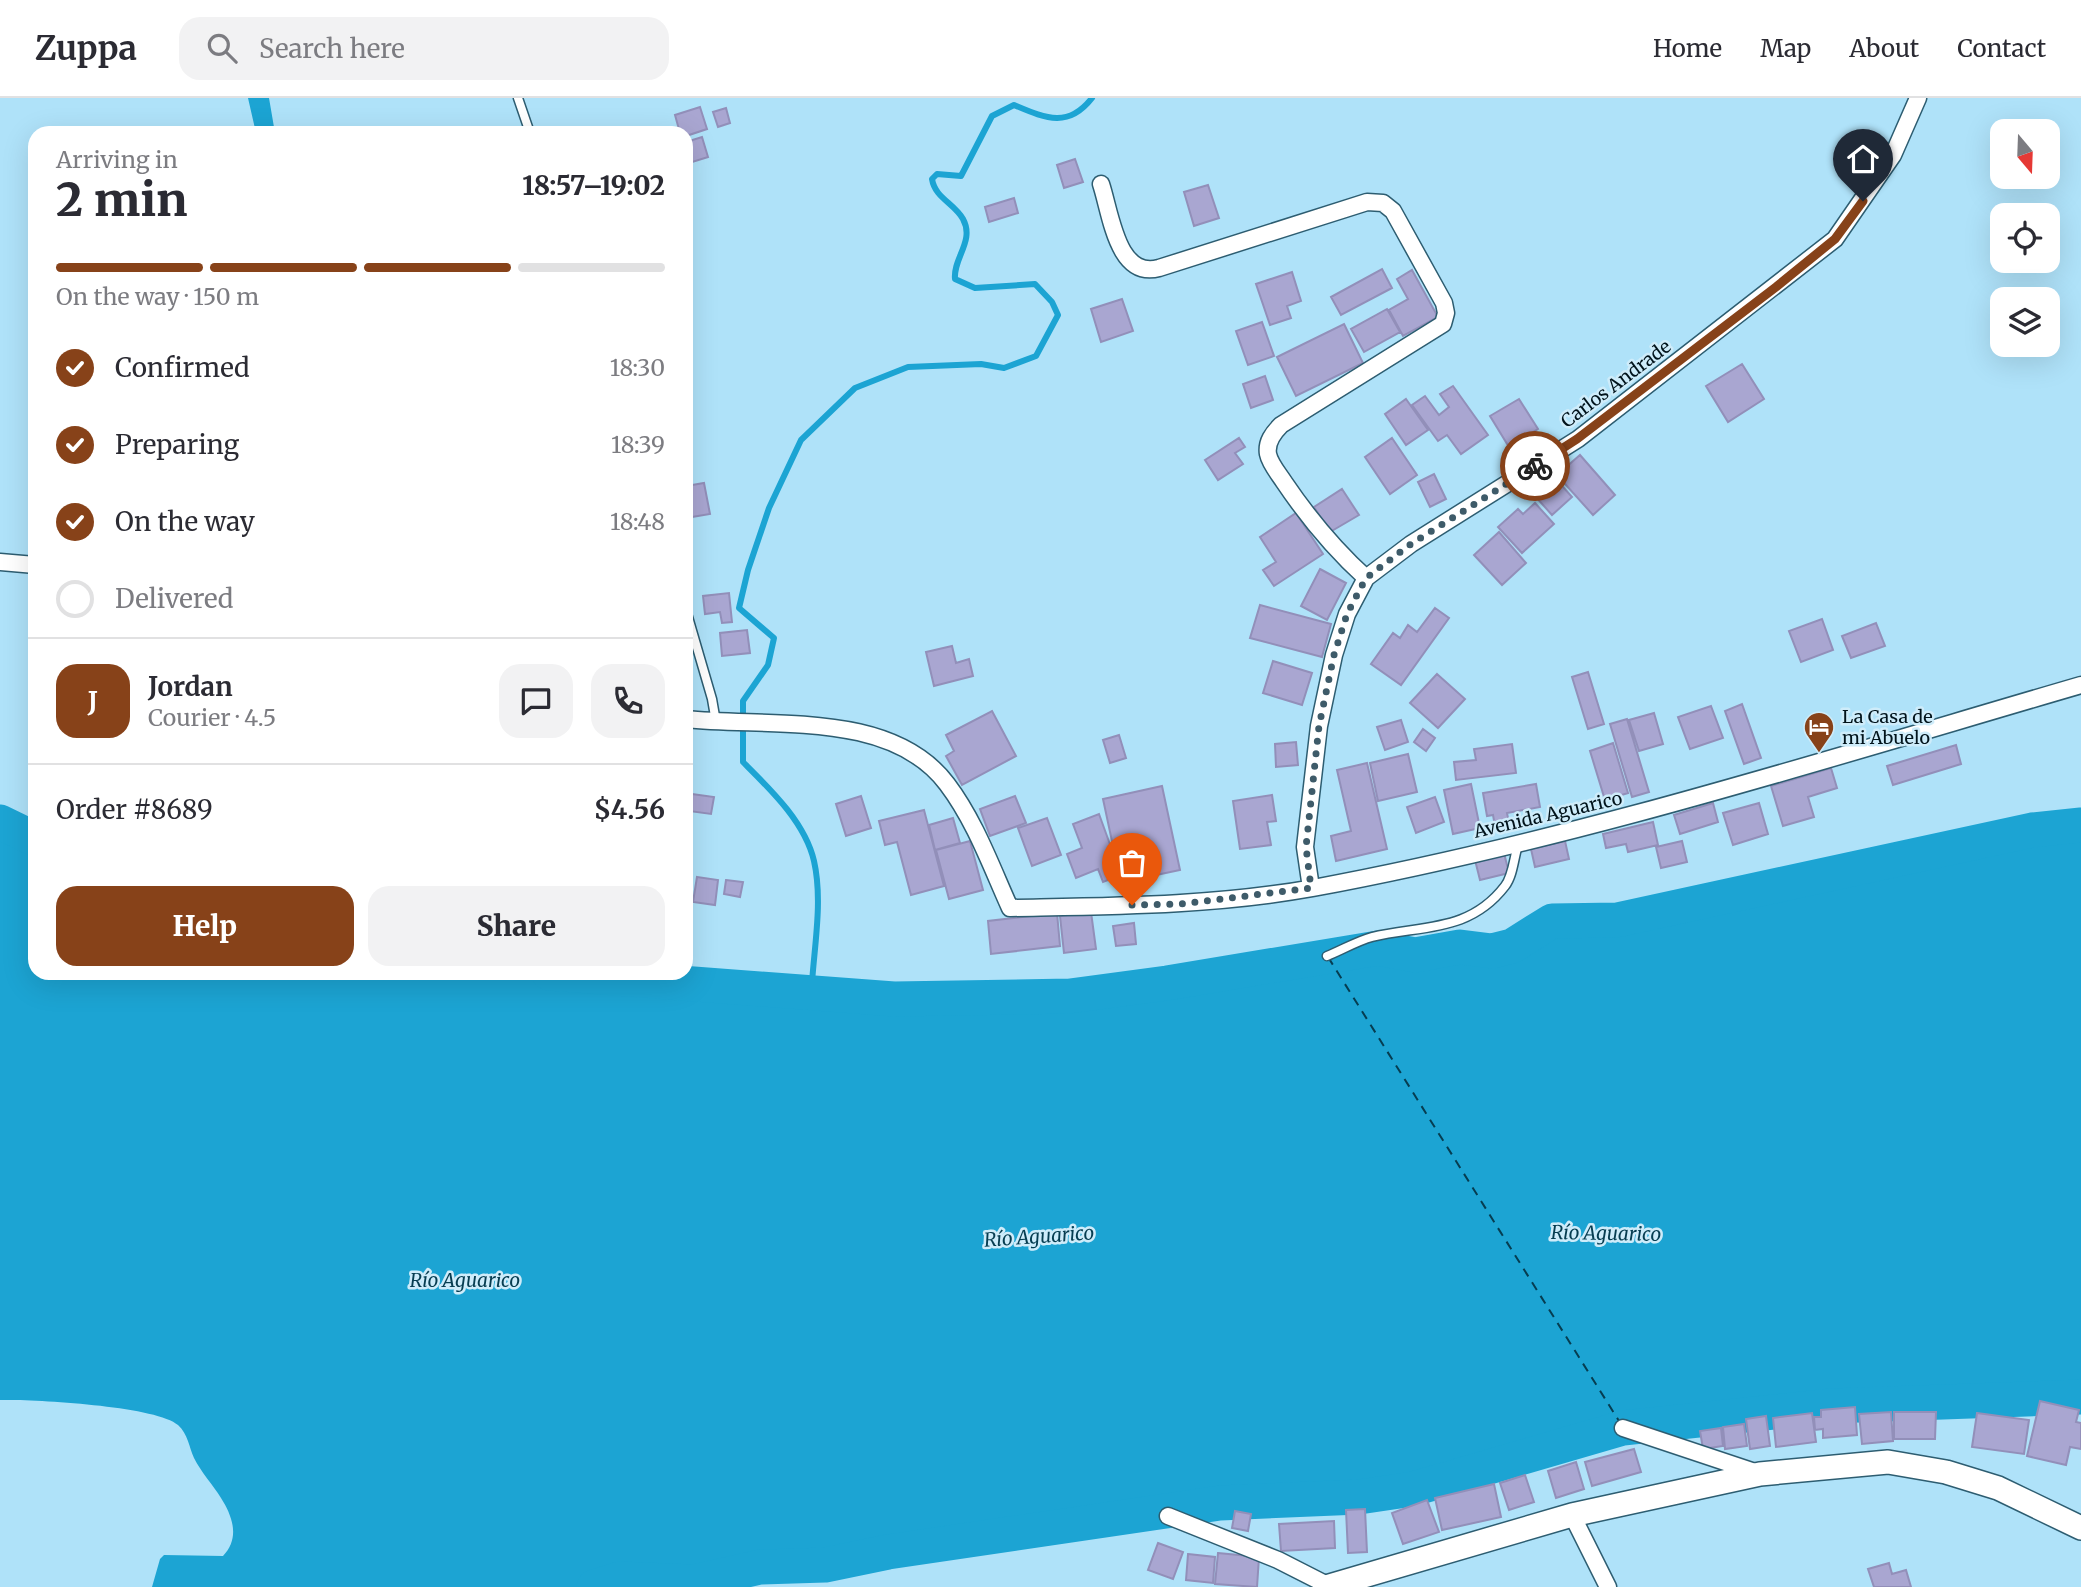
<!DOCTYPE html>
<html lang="en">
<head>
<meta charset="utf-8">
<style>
	:root { --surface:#fff; --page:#f2f2f3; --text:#2b2b33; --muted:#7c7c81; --line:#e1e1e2; --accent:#874219 }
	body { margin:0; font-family:Merriweather,serif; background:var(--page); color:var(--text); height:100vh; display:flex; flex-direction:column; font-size:26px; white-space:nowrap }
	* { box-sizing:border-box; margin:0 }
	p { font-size:23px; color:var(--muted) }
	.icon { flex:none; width:38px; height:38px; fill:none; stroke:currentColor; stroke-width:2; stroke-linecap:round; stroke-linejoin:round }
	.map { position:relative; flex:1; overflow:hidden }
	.panel { position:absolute; left:28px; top:28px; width:665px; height:854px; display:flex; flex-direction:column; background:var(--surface); border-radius:21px; box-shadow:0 7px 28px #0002 }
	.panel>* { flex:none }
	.needle { width:46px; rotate:161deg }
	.buttons { position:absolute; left:1990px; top:21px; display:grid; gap:14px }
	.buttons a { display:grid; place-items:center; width:70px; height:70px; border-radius:14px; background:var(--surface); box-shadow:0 7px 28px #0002; font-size:35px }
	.pin { position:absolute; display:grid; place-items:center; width:60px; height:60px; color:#fff; margin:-72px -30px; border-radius:50% 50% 50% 0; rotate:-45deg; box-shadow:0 0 7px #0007 }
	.pin .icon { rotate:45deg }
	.courier { position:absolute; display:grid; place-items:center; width:70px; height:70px; margin:-35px; border:5px solid #874219; border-radius:50%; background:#fff; color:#222; box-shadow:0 2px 9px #0007 }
	.head em { font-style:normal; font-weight:800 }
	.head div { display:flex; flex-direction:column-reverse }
	.head { display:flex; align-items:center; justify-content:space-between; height:119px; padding:0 28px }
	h1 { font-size:46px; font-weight:800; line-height:52px }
	.bar { display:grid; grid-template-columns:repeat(4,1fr); gap:10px 7px; align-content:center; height:84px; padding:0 28px }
	.bar i { height:9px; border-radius:5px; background:var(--line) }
	.bar .on { background:var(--accent) }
	.bar p { grid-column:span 4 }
	.line { display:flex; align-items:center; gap:18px; padding:0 28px; border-top:2px solid var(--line) }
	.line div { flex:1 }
	.round { display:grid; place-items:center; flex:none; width:74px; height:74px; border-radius:21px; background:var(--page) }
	ol { padding:0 28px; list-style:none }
	li { display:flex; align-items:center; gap:21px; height:77px }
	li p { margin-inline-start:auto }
	li .icon { padding:7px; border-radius:50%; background:var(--accent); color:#fff; stroke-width:4 }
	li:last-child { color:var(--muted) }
	li i { width:38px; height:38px; border:4px solid var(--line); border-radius:50% }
	.action { display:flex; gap:14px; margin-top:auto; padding:14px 28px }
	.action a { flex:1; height:80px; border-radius:21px; background:var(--accent); color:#fff; font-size:28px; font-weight:800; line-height:80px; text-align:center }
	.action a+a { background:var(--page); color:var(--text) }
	header { display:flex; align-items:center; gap:42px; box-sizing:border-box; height:98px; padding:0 35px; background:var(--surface); border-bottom:2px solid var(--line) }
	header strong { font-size:33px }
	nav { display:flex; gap:38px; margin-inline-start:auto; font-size:24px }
	.search { width:490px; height:63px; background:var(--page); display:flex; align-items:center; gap:18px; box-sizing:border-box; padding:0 24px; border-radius:21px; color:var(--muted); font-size:26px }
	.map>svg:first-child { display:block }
	.water { fill:#1ca4d3 }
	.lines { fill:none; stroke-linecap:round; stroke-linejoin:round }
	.stream { stroke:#1ca4d3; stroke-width:6 }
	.river { stroke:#1ca4d3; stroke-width:35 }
	.ferry { stroke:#063d51; stroke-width:2; stroke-dasharray:9 7; stroke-linecap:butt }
	.building { fill:#a9a6d1; stroke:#928fb9; stroke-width:2 }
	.lane-casing { stroke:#2d5d71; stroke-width:11 }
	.street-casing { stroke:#2d5d71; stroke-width:19 }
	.secondary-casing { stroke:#2d5d71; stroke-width:26 }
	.lane { stroke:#fff; stroke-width:8 }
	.street { stroke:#fff; stroke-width:16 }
	.secondary { stroke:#fff; stroke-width:23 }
	.done { stroke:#3e5b69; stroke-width:7; stroke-dasharray:0 12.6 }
	.route { stroke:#874219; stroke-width:9 }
	.labels { text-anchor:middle; stroke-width:5; stroke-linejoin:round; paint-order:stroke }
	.street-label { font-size:18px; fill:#01131b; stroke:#ceecfa }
	.poi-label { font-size:18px; fill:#01131b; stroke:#ceecfa; text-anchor:start }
	.water-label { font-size:19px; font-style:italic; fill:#063d51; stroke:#ceecfa }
</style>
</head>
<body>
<header>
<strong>Zuppa</strong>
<div class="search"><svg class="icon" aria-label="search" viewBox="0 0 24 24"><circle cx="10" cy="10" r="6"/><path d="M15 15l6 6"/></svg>Search here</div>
<nav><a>Home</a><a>Map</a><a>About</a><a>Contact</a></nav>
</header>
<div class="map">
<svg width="2081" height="1489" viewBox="0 0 2081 1489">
	<rect width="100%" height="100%" fill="#afe2f9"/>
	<path class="water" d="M248 0H269L275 35H256Z
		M0 724 35 741V875H549L894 901 1070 898 1167 885 1378 850 1415 857 1460 849 1492 853 1512 848 1552 823 1617 822 2032 732 2081 727V1299L1831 1308 1623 1330 1413 1391 1359 1399 1220 1405 888 1454 825 1467 760 1469 694 1484 620 1481 594 1489H152L160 1461 164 1457 223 1458C240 1440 233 1419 221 1400 213 1387 201 1374 194 1360 189 1349 188 1336 178 1327 157 1308 33 1301 0 1302Z"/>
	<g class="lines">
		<path class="stream" d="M811 903C812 859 824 807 814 763 805 724 770 691 743 664V603L768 567 774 540 739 510 748 472 769 410 801 342 855 290 908 269 981 266 1004 270 1036 258 1058 217 1052 204 1035 186 975 190 955 181C953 160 975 143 963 121 954 105 935 100 932 81L937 76 961 78 992 18 1014 7C1045 20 1068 31 1092 0"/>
		<path class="river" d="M0 724 35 741
			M549 875 894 901 1070 898 1167 885 1378 850 1415 857 1460 849 1492 853 1512 848 1552 823 1617 822 2032 732 2081 727
			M594 1489 620 1481 694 1484 760 1469 825 1467 888 1454 1220 1405 1359 1399 1413 1391 1623 1330 1831 1308 2081 1299"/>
		<path class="ferry" d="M1328 859 1619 1323"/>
	</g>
	<path class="building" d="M700 9 707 31 686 38V35H680L675 17Z
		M726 10 730 25 718 29 713 14Z
		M702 39 708 59 686 66V44Z
		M1075 61 1083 84 1064 90 1057 67Z
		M1208 87 1219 120 1194 128 1184 94Z
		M1014 100 1018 115 989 124 985 109Z
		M1382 171 1392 190 1341 217 1331 199Z
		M1412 172 1438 219 1403 238 1389 212 1408 201 1397 181Z
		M1292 174 1301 203 1287 208 1291 220 1270 227 1256 186Z
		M1122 201 1133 233 1101 244 1091 211Z
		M1387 211 1400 234 1364 254 1351 231Z
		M1262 224 1274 258 1248 267 1236 233Z
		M1344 226 1363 265 1296 298 1277 259Z
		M1742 266 1764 301 1728 324 1706 288Z
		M1265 278 1273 302 1251 310 1243 286Z
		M1453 288 1488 337 1461 356 1447 337 1438 343 1412 307 1425 298 1439 317 1449 309 1440 296Z
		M1406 301 1428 332 1406 347 1385 316Z
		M1519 301 1538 331 1509 349 1490 318Z
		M1239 340 1245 349 1235 355 1243 366 1218 382 1205 362Z
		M1392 340 1417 377 1390 396 1365 359Z
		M1580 357 1615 397 1593 417 1557 377Z
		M1434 376 1446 401 1430 409 1418 384Z
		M1555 380 1572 399 1552 417 1535 398Z
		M704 385 710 416 686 420V388Z
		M1342 391 1359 417 1330 434 1314 409Z
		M1535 405 1554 426 1522 455 1498 429 1518 411 1523 416Z
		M1296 415 1323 456 1274 488 1263 472 1276 464 1260 439Z
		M1499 434 1526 465 1502 487 1474 457Z
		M1320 471 1346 485 1327 522 1301 508Z
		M729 495 732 524 722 525 720 514 705 516 703 498Z
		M1260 507 1331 526 1322 559 1250 540Z
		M1435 510 1449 520 1401 587 1371 566 1393 535 1400 540 1408 527 1417 534Z
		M1822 521 1833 552 1801 564 1789 533Z
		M1876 525 1885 548 1851 560 1842 538Z
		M747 532 750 555 722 558 720 535Z
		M952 548 956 565 969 561 973 578 934 588 926 554Z
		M1273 563 1312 575 1302 607 1263 595Z
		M1588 574 1604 626 1588 631 1572 579Z
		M1437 576 1465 601 1438 630 1410 605Z
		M1742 606 1761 660 1744 666 1725 613Z
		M1711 608 1723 640 1690 651 1678 619Z
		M992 613 1016 658 962 687 946 658 954 653 946 637Z
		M1654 615 1663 646 1639 653 1629 622Z
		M1627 621 1649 694 1632 699 1610 626Z
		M1401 622 1408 644 1385 652 1377 629Z
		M1423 631 1435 640 1426 653 1414 644Z
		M1119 637 1126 660 1110 665 1103 642Z
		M1296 644 1298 667 1276 669 1275 646Z
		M1613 645 1628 695 1605 702 1590 653Z
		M1512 646 1516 675 1456 682 1454 664 1476 662 1474 651Z
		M1956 647 1961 666 1893 687 1887 668Z
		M1408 656 1417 694 1378 703 1370 665Z
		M1367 665 1387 751 1336 763 1331 738 1351 733 1337 672Z
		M1831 670 1837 690 1808 699 1814 719 1783 728 1771 688Z
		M1471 686 1480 730 1453 736 1444 692Z
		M1536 686 1540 709 1507 715 1509 725 1495 728 1493 717 1487 718 1483 695Z
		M1162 688 1180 772 1142 780 1134 743 1113 748 1103 701Z
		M692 696 714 699 711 716 689 713Z
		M1272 697 1276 723 1267 724 1271 747 1240 751 1233 703Z
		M861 698 871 730 846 738 836 706Z
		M1015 698 1026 725 990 738 980 711Z
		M1435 699 1444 724 1416 735 1407 709Z
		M1713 705 1718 724 1680 736 1674 717Z
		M1759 705 1768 736 1733 747 1723 715Z
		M924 712 944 788 911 797 897 744 885 747 879 723Z
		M1099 716 1121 777 1103 784 1098 771 1076 780 1067 756 1082 750 1073 726Z
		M953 720 960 745 935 752 929 727Z
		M1047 720 1061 757 1032 768 1018 730Z
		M1653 724 1658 747 1628 754 1626 746 1606 750 1603 736Z
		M970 743 983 792 949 801 936 752Z
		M1565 743 1569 761 1535 769 1531 751Z
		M1682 743 1687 764 1661 770 1656 749Z
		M1504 755 1509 775 1480 782 1475 762Z
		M697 779 718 782 715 807 693 804Z
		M726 782 743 784 740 799 724 796Z
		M1091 814 1096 851 1064 855 1060 818Z
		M1057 815 1060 848 991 856 988 823Z
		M1134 825 1136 846 1116 848 1113 828Z
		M2040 1303 2079 1312 2076 1324 2081 1325V1351L2070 1349 2066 1367 2027 1358Z
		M1855 1309 1857 1337 1823 1340V1331L1815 1332 1814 1319H1821V1312Z
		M1891 1314 1893 1343 1862 1346 1859 1316Z
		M1894 1314H1936L1935 1341H1894Z
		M1812 1315 1816 1344 1776 1349 1773 1320Z
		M1977 1315 2029 1322 2024 1356 1972 1349Z
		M1766 1318 1770 1348 1750 1351 1746 1321Z
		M1744 1326 1747 1348 1725 1351 1723 1329Z
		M1721 1330 1723 1348 1703 1351 1700 1333Z
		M1634 1351 1641 1374 1592 1388 1585 1364Z
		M1576 1364 1584 1391 1556 1400 1548 1373Z
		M1525 1377 1534 1404 1509 1412 1500 1385Z
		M1494 1386 1501 1419 1442 1432 1435 1400Z
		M1427 1402 1439 1434 1403 1446 1392 1415Z
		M1365 1411 1367 1454 1348 1455 1346 1412Z
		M1235 1413 1251 1416 1248 1433 1232 1430Z
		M1334 1423 1335 1450 1281 1453 1279 1426Z
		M1158 1445 1183 1454 1173 1481 1148 1472Z
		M1218 1455 1259 1459 1257 1489 1215 1486Z
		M1188 1456 1215 1459 1213 1485 1186 1482Z
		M1889 1465 1892 1476 1906 1472 1911 1489H1874L1868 1471Z"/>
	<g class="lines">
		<g class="lane-casing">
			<path id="lane" d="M518 0 530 35
				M686 512 712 601 716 624
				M1327 858C1342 852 1357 843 1372 839 1421 827 1469 835 1505 788 1513 778 1514 759 1518 747"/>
		</g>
		<g class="street-casing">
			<path id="street" d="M1101 86C1111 116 1117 181 1159 170L1367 104 1383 105 1393 113 1444 205 1446 215 1443 226 1281 327C1273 335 1266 344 1268 356 1270 366 1279 376 1284 384 1309 421 1334 451 1366 480
				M0 464 35 467
				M686 621C767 630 891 611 947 686 975 723 991 768 1010 810 1111 808 1213 808 1313 790 1573 742 1827 661 2081 587
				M1311 790 1305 749 1319 628 1334 557 1347 516 1366 480 1411 446 1578 341 1835 141 1893 57 1918 0
				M1623 1330 1758 1375
				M1572 1417 1608 1489
				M1168 1418 1278 1462 1329 1488"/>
		</g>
		<g class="secondary-casing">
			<path id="secondary" d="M1326 1489 1572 1417 1760 1376 1888 1364 1946 1374 1998 1390 2081 1430"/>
		</g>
		<use href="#lane" class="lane"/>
		<use href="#street" class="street"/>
		<use href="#secondary" class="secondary"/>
	</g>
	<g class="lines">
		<path class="done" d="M1132 807 1181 806 1311 790 1306 749 1319 628 1334 557 1347 516 1366 480 1411 446 1535 368"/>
		<path class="route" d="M1535 368 1577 341 1776 189 1835 141 1863 103"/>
	</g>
	<defs>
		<g id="hotel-pin" transform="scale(1.575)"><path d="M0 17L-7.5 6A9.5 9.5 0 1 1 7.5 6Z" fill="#874219" stroke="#ceecfa"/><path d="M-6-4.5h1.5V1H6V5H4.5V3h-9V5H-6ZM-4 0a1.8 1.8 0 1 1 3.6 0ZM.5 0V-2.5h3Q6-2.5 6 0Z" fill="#fff"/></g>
	</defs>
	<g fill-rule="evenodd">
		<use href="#hotel-pin" x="1819" y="629"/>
	</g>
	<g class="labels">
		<g class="street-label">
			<text transform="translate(1616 286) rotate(-37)" y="6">Carlos Andrade</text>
			<text transform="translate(1548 717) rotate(-13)" y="6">Avenida Aguarico</text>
		</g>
		<g class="poi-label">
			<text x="1842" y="625">La Casa de<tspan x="1842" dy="21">mi Abuelo</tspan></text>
		</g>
		<g class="water-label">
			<text transform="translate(1606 1135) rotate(1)" y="7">Río Aguarico</text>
			<text transform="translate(1039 1138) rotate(-4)" y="7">Río Aguarico</text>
			<text x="465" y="1189">Río Aguarico</text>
		</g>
	</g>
</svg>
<div class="buttons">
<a><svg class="needle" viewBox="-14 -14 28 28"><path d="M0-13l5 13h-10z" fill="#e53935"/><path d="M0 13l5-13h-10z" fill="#7c7c81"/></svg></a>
<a><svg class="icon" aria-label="locate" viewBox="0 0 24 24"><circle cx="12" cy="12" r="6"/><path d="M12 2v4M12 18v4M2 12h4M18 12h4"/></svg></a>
<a><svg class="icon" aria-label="layers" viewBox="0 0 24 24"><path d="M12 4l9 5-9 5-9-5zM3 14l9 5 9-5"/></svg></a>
</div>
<div class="pin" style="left:1132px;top:807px;background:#ea580c"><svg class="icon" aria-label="bag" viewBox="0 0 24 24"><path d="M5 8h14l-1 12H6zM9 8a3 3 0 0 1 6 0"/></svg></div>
<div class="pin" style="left:1863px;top:103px;background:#1f2937"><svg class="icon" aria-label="home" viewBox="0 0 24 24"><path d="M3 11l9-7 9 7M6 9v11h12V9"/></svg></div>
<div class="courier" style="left:1535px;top:368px"><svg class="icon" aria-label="bike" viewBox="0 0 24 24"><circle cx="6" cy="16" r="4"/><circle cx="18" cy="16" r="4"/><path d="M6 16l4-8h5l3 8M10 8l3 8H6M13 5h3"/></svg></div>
<section class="panel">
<div class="head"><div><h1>2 min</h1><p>Arriving in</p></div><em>18:57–19:02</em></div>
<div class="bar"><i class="on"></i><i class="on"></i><i class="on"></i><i></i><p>On the way · 150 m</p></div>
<ol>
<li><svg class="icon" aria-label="check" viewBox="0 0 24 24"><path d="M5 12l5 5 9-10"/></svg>Confirmed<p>18:30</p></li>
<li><svg class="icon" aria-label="check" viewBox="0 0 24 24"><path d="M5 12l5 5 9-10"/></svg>Preparing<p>18:39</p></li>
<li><svg class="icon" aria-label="check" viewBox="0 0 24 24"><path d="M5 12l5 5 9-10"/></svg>On the way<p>18:48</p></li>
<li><i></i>Delivered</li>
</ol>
<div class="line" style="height:126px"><b class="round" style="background:var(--accent);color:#fff">J</b><div><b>Jordan</b><p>Courier · 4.5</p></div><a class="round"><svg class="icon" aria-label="chat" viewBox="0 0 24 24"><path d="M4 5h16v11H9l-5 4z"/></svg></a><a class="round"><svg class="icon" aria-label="phone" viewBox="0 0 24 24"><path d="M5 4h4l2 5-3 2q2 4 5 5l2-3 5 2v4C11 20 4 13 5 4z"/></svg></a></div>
<div class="line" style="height:91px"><div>Order #8689</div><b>$4.56</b></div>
<div class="action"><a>Help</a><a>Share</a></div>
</section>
</div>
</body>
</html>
